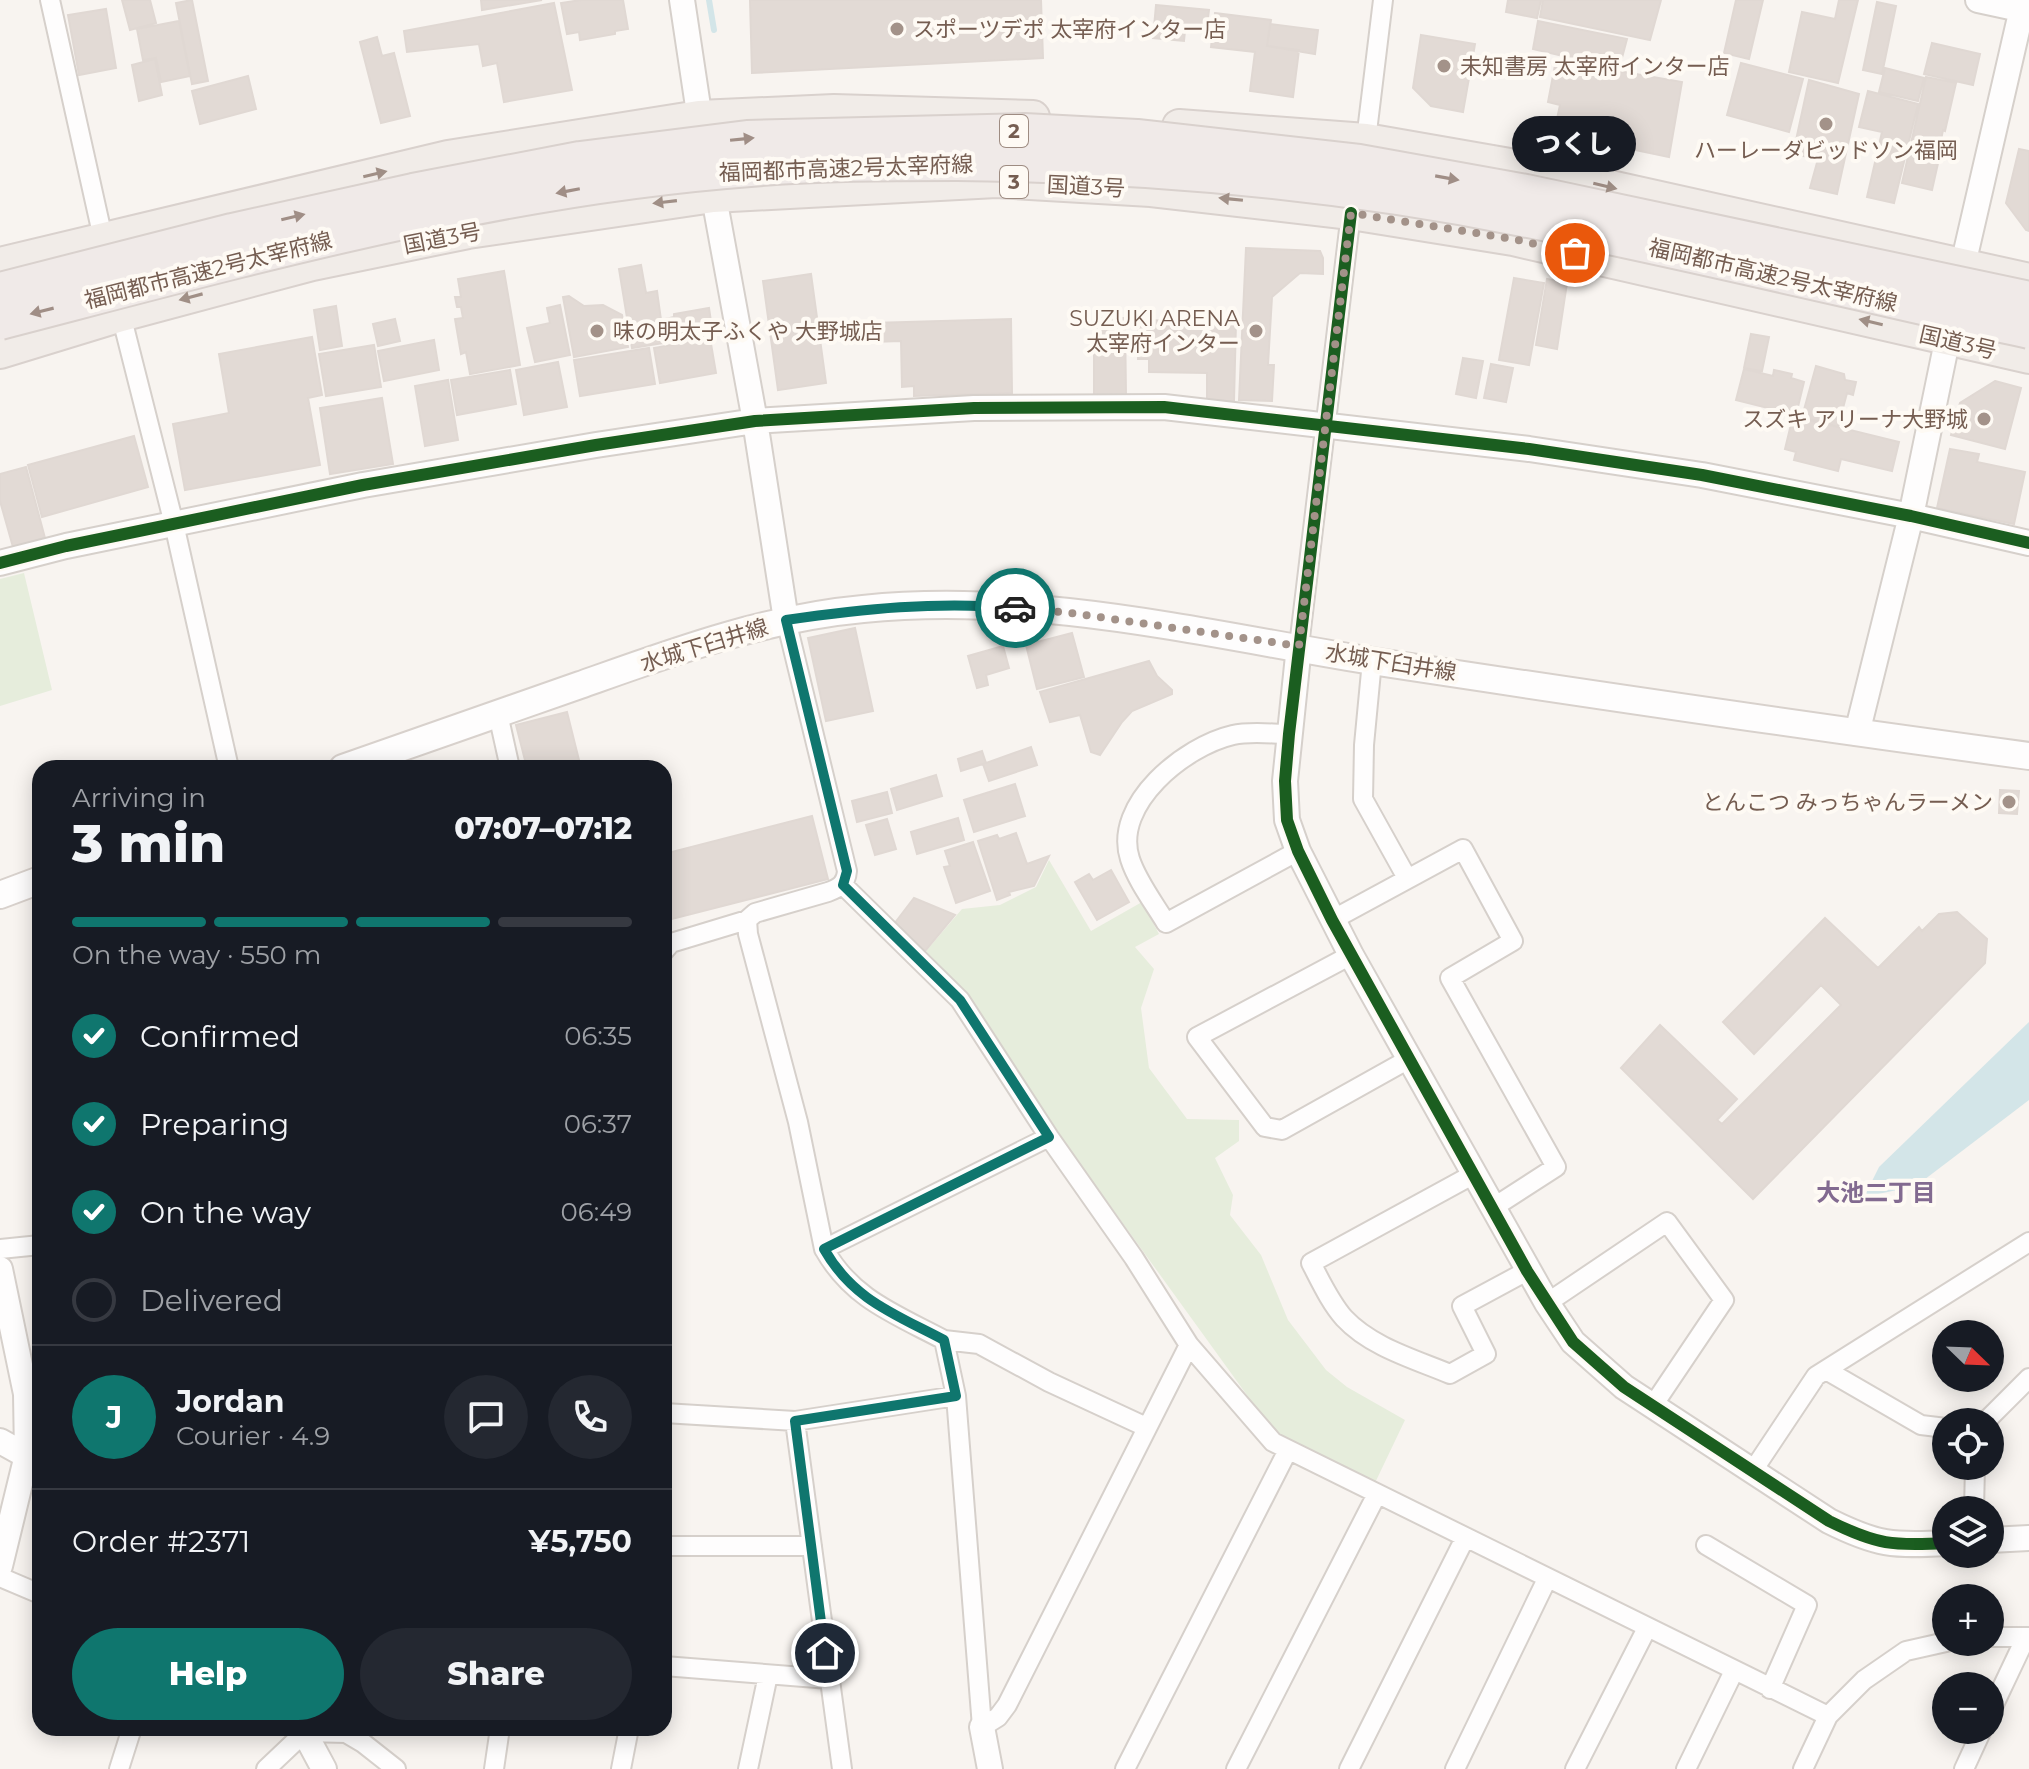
<!DOCTYPE html>
<html lang="en">
<head>
<meta charset="utf-8">
<style>
	:root { --surface:#171b24; --page:#242831; --text:#f1f3f6; --muted:#9ea1a6; --line:#363941; --accent:#0f766e }
	body { margin:0; font-family:Montserrat,"Noto Sans JP",sans-serif; background:var(--page); color:var(--text); height:100vh; display:flex; flex-direction:column; font-size:30px; white-space:nowrap }
	* { box-sizing:border-box; margin:0 }
	p { font-size:26px; color:var(--muted) }
	.icon { flex:none; width:44px; height:44px; fill:none; stroke:currentColor; stroke-width:2; stroke-linecap:round; stroke-linejoin:round }
	.map { position:relative; flex:1; overflow:hidden }
	.drawer { position:absolute; left:32px; top:760px; width:640px; height:976px; display:flex; flex-direction:column; background:var(--surface); border-radius:24px; box-shadow:0 4px 20px #0003 }
	.drawer>* { flex:none }
	.needle { width:52px; rotate:113deg }
	.controls { position:absolute; left:1932px; top:1320px; display:grid; gap:16px }
	.controls a { display:grid; place-items:center; width:72px; height:72px; border-radius:50%; background:var(--surface); box-shadow:0 4px 20px #0003; font-size:40px }
	.pin { position:absolute; display:grid; place-items:center; width:68px; height:68px; color:#fff; margin:-34px; border:4px solid #fff; border-radius:50%; box-shadow:0 2px 8px #0007 }
	.courier { position:absolute; display:grid; place-items:center; width:80px; height:80px; margin:-40px; border:6px solid #0f766e; border-radius:50%; background:#fff; color:#222; box-shadow:0 2px 10px #0007 }
	.bubble { position:absolute; height:56px; border-radius:28px; background:var(--surface); box-shadow:0 4px 20px #0003; font-size:26px; font-weight:800; line-height:56px; text-align:center }
	.overview em { font-style:normal; font-weight:800 }
	.overview div { display:flex; flex-direction:column-reverse }
	.overview { display:flex; align-items:center; justify-content:space-between; height:136px; padding:0 40px }
	h1 { font-size:52px; font-weight:800; line-height:60px }
	.bar { display:grid; grid-template-columns:repeat(4,1fr); gap:12px 8px; align-content:center; height:96px; padding:0 40px }
	.bar i { height:10px; border-radius:6px; background:var(--line) }
	.bar .selected { background:var(--accent) }
	.bar p { grid-column:span 4 }
	.line { display:flex; align-items:center; gap:20px; padding:0 40px; border-top:2px solid var(--line) }
	.line div { flex:1 }
	.round { display:grid; place-items:center; flex:none; width:84px; height:84px; border-radius:42px; background:var(--page) }
	ol { padding:0 40px; list-style:none }
	li { display:flex; align-items:center; gap:24px; height:88px }
	li p { margin-inline-start:auto }
	li .icon { padding:8px; border-radius:50%; background:var(--accent); color:#fff; stroke-width:4 }
	li:last-child { color:var(--muted) }
	li i { width:44px; height:44px; border:4px solid var(--line); border-radius:50% }
	.primary-button { display:flex; gap:16px; margin-top:auto; padding:16px 40px }
	.primary-button a { flex:1; height:92px; border-radius:48px; background:var(--accent); color:#fff; font-size:32px; font-weight:800; line-height:92px; text-align:center }
	.primary-button a+a { background:var(--page); color:var(--text) }
	.map>svg:first-child { display:block }
	.green { fill:#e6eddc }
	.water { fill:#d3e5e8 }
	.lines { fill:none; stroke-linecap:round; stroke-linejoin:round }
	.stream { stroke:#d3e5e8; stroke-width:6 }
	.building { fill:#e2dad5; stroke:#e0d8d3; stroke-width:2 }
	.minor-casing { stroke:#d6d0cb; stroke-width:22 }
	.tertiary-casing { stroke:#d6d0cb; stroke-width:28 }
	.secondary-casing { stroke:#d8d1cc; stroke-width:30 }
	.trunk-casing { stroke:#d9d1cd; stroke-width:36 }
	.minor { stroke:#fefdfd; stroke-width:18 }
	.tertiary { stroke:#fefdfd; stroke-width:24 }
	.secondary { stroke:#fefdfd; stroke-width:26 }
	.trunk { stroke:#f1ece8; stroke-width:32 }
	.motorway-bridge-casing { stroke:#d9d1cd; stroke-width:38; stroke-linecap:butt }
	.motorway-bridge { stroke:#f0eae8; stroke-width:34 }
	.cycleway-casing { stroke:#fefaf4; stroke-width:17 }
	.cycleway { stroke:#1b5e20; stroke-width:12 }
	.oneway { fill:#a08e86 }
	.oneway2 { fill:#a08f86 }
	.done { stroke:#a39289; stroke-width:8; stroke-dasharray:0 14.4 }
	.route { stroke:#0f766e; stroke-width:10 }
	.poi-dot { fill:#a39289; stroke:#fefaf4; stroke-width:3 }
	.labels { text-anchor:middle; stroke-width:8; stroke-linejoin:round; paint-order:stroke }
	.shield { fill:#fefaf4; stroke:#9e8c82; stroke-width:2 }
	.shield-label { font-size:20px; font-weight:bold; fill:#755d51 }
	.poi-label { font-size:22px; fill:#755d51; stroke:#fefaf4; text-anchor:start }
	.street-label { font-size:22px; fill:#755d51; stroke:#fefaf4 }
	.neighbourhood-label { font-size:24px; font-weight:bold; fill:#826a90; stroke:#fefaf4 }
</style>
</head>
<body>
<div class="map">
<svg width="2029" height="1769" viewBox="0 0 2029 1769">
	<rect width="100%" height="100%" fill="#f8f4f0"/>
	<path class="green" d="M24 573 52 690 0 706V579Z
		M1049 860 1091 931 1142 902 1159 934 1135 947 1154 969 1141 1008 1149 1068 1187 1119 1239 1120V1141L1215 1158 1233 1195 1230 1215 1261 1255 1288 1320 1326 1370 1347 1387 1405 1420 1374 1485 1291 1444 1270 1427 926 951 962 909 1000 905 1036 887Z"/>
	<path class="water" d="M2029 1022V1100L1916 1186 1864 1197 1879 1167Z"/>
	<g class="lines">
		<path class="stream" d="M709 0 714 30"/>
	</g>
	<path class="building" d="M122 0H150L156 23 130 30Z
		M192 0 208 81 192 84 176 3Z
		M481 0H542L482 10Z
		M581 0H623L628 29 615 31V34L580 40 579 32 567 34 561 3Z
		M750 0H1041L1043 58 752 73Z
		M1508 0H1541L1537 18 1506 12Z
		M1543 0H1661L1650 40 1540 17Z
		M1736 0H1763L1749 59 1724 53Z
		M1839 0H1858L1838 83 1789 72 1802 12 1835 19Z
		M1877 2 1896 6 1882 74 1863 70Z
		M554 3 572 90 504 102 497 63 483 66 479 44 407 52 404 31Z
		M1156 5 1209 10 1206 33 1185 31 1184 41 1153 38Z
		M106 9 116 68 79 75 68 15Z
		M1215 13 1271 20 1267 46 1299 50 1293 97 1250 91 1255 52 1211 47Z
		M179 21 190 76 161 82 156 58 143 60 137 29Z
		M1538 21 1627 39 1619 69 1533 49Z
		M1270 24 1318 30 1315 54 1267 46Z
		M1421 35 1475 44 1463 112 1431 106 1413 88Z
		M377 37 382 56 394 53 410 116 381 123 360 42Z
		M1932 43 1980 54 1973 85 1924 74Z
		M155 59 162 95 139 101 132 65Z
		M1556 60 1682 82 1669 157 1554 133 1560 105 1548 102Z
		M1741 63 1803 79 1789 132 1727 115Z
		M1885 68 1924 78 1918 101 1879 92Z
		M248 76 256 109 200 124 192 91Z
		M1926 77 1956 83 1945 131 1943 130 1941 140 1943 141 1932 190 1902 183Z
		M1809 80 1859 94 1837 194 1810 188 1818 159 1793 154Z
		M1868 91 1918 104 1894 203 1867 197 1882 132 1859 127Z
		M2019 149 2029 151V231L2026 230 2006 203Z
		M1246 248 1320 251 1323 258V274L1300 273 1272 297 1268 365H1274L1272 401 1239 400Z
		M641 265 646 293 657 291 661 320 674 317V314L709 308 713 335 632 348 619 269Z
		M504 271 520 365 470 374 466 352 461 354 455 319 463 318 461 307H457L455 297H461L458 279Z
		M811 274 826 383 778 390 763 281Z
		M1514 278 1544 283 1529 365 1499 360Z
		M1547 279 1567 283 1557 349 1536 345Z
		M569 296 584 306 603 305 622 315 628 347 574 357 563 297Z
		M560 305 570 355 535 362 527 328 550 323 547 308Z
		M336 306 342 346 320 350 314 310Z
		M1094 318H1125L1126 395 1094 396Z
		M395 319 400 341 378 346 373 324Z
		M1011 319 1012 393 914 396V386L902 387 901 341 872 342V323Z
		M1138 320 1236 322 1234 401H1207V373L1149 372V359H1138Z
		M1751 334 1769 337 1762 371 1744 368Z
		M312 337 322 395 308 398 320 465 185 490 173 424 229 413 219 354Z
		M710 338 716 373 660 383 654 348Z
		M434 340 439 370 384 381 378 351Z
		M374 345 381 387 326 396 319 354Z
		M649 348 655 384 580 396 574 360Z
		M1463 358 1483 361 1476 398 1456 394Z
		M558 362 567 407 524 415 516 370Z
		M1491 364 1513 368 1506 402 1484 398Z
		M1816 366 1844 374 1845 380 1856 382 1853 395 1847 393 1838 427 1802 417Z
		M1744 369 1773 376 1774 370 1792 374 1791 378 1804 382 1796 415 1736 400Z
		M510 370 516 404 457 415 451 380Z
		M448 380 458 440 425 446 415 386Z
		M1995 381 2021 388 2005 449 1951 435 1960 403Z
		M382 398 393 464 330 474 320 408Z
		M1793 416 1899 442 1892 471 1841 459 1838 471 1794 460 1796 452 1785 449Z
		M134 436 148 487 42 517 28 465Z
		M1950 449 1979 454 1977 462 2025 472 2014 524 1937 508Z
		M26 467 45 538 13 547 0 501V474Z
		M855 628 873 711 826 721 808 638Z
		M1072 633 1084 677 1037 689 1026 645Z
		M1003 646 1009 668 986 675 988 685 977 688 968 656Z
		M1149 661 1157 676 1172 690V694L1132 711 1122 722 1100 755 1091 752 1080 715 1050 722 1040 692Z
		M567 712 581 768H527L516 725Z
		M1031 747 1037 765 989 781 983 764Z
		M982 751 986 763 961 771 958 759Z
		M936 775 942 796 897 810 891 789Z
		M1015 784 1025 816 974 832 964 800Z
		M2000 790 2019 791 2017 814 1999 813Z
		M887 792 892 813 857 822 852 801Z
		M812 816 828 879 664 921V854Z
		M958 818 964 840 917 854 911 832Z
		M887 819 896 849 875 855 866 825Z
		M1016 833 1027 864 1049 856 1034 886 1009 892 1010 895 997 900 978 841 997 835 999 839Z
		M973 842 990 891 956 903 944 867 950 866 945 851Z
		M1111 870 1129 902 1097 920 1075 882 1089 874 1093 880Z
		M914 898 955 915 925 951 894 924Z
		M1957 912 1987 939 1985 963 1753 1199 1621 1068 1660 1025 1737 1099 1717 1120 1722 1124 1841 1005 1821 985 1754 1054 1723 1022 1825 918 1878 968 1919 927 1922 931 1939 914Z"/>
	<g class="lines">
		<g class="minor-casing">
			<path id="minor" d="M50 0 105 247
				M1366 140 1383 0
				M119 307 174 524 229 768
				M1299 646 1351 213
				M1372 661 1364 745 1363 799 1407 878
				M498 714 510 768
				M1289 734C1272 734 1250 731 1233 735 1185 746 1112 804 1130 859 1137 881 1154 903 1166 923L1298 851
				M843 885 960 1000 1049 1137 1134 1258 1189 1345 1273 1442 1828 1716
				M747 920 748 934 798 1122 824 1249C852 1299 895 1314 944 1340L956 1396 982 1727 998 1717 1007 1705 1189 1345
				M1332 920 1463 849 1513 941 1450 978 1556 1167 1494 1207
				M664 951 671 943 747 920 755 913 828 892C839 888 846 884 847 871L786 620
				M1351 955 1197 1037 1265 1127 1282 1130 1409 1059
				M1474 1174 1311 1263C1321 1282 1330 1302 1344 1318 1371 1347 1414 1359 1450 1374L1486 1354 1462 1306 1527 1271
				M0 1249 40 1245
				M824 1249 1049 1137
				M1547 1303 1667 1222 1724 1300 1652 1407
				M944 1340 979 1344 1049 1382 1146 1427
				M1826 1370 1921 1425 1946 1428
				M664 1413 795 1421 956 1396
				M795 1421 842 1769
				M1985 1422 2029 1378
				M1752 1472 1816 1376 2029 1242
				M1974 1510 1975 1466
				M1706 1545 1807 1605 1770 1689
				M664 1546H812
				M0 1577 40 1594
				M1990 1637H2029
				M664 1666 829 1679
				M1990 1713 2026 1637
				M119 1769 132 1728
				M266 1769 305 1732 346 1733 363 1743 396 1769
				M494 1769 500 1728
				M621 1769 629 1728
				M748 1769 768 1675
				M1125 1769 1288 1450
				M1236 1769 1377 1494
				M1349 1769 1465 1538
				M1455 1769 1547 1579
				M1575 1769 1647 1628
				M1686 1769 1734 1671
				M1803 1769 1828 1716 1864 1680 1906 1651 1946 1642
				M1964 1769 1982 1730"/>
		</g>
		<g class="tertiary-casing">
			<path id="tertiary" d="M682 0 702 133
				M1978 0 2029 11
				M711 181 755 421 786 620
				M1959 282 2024 0
				M0 563 66 546 363 485 596 445 755 421 974 408 1164 407 1529 449 1702 475 1911 516 2029 543
				M1299 646 1285 781 1287 820 1298 851 1351 955 1547 1303 1573 1342 1624 1387 1829 1521C1877 1545 1893 1546 1946 1543
				M1857 733 1911 516 1951 322
				M0 1269 26 1394 27 1455 0 1566
				M0 1441 36 1461
				M1990 1540 2029 1538
				M982 1727 990 1769
				M302 1728 324 1769"/>
		</g>
		<g class="secondary-casing">
			<path id="secondary" d="M343 768C422 740 501 713 580 685 673 652 764 618 863 609 1036 591 1209 635 1378 662 1595 695 1812 727 2029 756
				M0 895 40 880"/>
		</g>
		<g class="trunk-casing">
			<path id="trunk" d="M1179 126 1366 140 1521 167 2029 280
				M0 264 448 157 699 117 834 111 1033 117
				M0 352 121 315 312 264 468 232 713 196 996 181 1151 190 1351 213 1513 239 2029 357"/>
		</g>
		<use href="#minor" class="minor"/>
		<use href="#tertiary" class="tertiary"/>
		<use href="#secondary" class="secondary"/>
		<use href="#trunk" class="trunk"/>
		<g class="motorway-bridge-casing">
			<path id="motorway-bridge" d="M0 290 232 231 413 191 580 159 747 138 1024 131 1137 137 1359 162 1526 192 2029 299
				M0 322C247 258 495 188 750 169 819 163 888 163 957 163 1147 165 1337 182 1523 219 1693 253 1861 294 2029 331"/>
		</g>
		<use href="#motorway-bridge" class="motorway-bridge"/>
		<g class="cycleway-casing">
			<path id="cycleway" d="M1351 213 1289 734 1285 781 1287 820 1298 851 1332 920 1527 1271 1573 1342 1624 1387 1829 1521C1877 1545 1893 1546 1946 1543
				M0 563 66 546 363 485 596 445 755 421 974 408 1164 407 1529 449 1702 475 1911 516 2029 543"/>
		</g>
		<use href="#cycleway" class="cycleway"/>
	</g>
	<defs><path id="oneway-solid" d="M-6-.8H1V-3.2L6.5 0L1 3.2V.8H-6Z" transform="scale(2)"/></defs>
	<g class="oneway">
		<use href="#oneway-solid" transform="translate(742 139) rotate(-6)"/>
		<use href="#oneway-solid" transform="translate(1447 178) rotate(10)"/>
		<use href="#oneway-solid" transform="translate(568 191) rotate(169)"/>
		<use href="#oneway-solid" transform="translate(293 217) rotate(-13)"/>
		<use href="#oneway-solid" transform="translate(42 311) rotate(166)"/>
	</g>
	<g class="oneway2">
		<use href="#oneway-solid" transform="translate(375 174) rotate(-13)"/>
		<use href="#oneway-solid" transform="translate(1605 186) rotate(13)"/>
		<use href="#oneway-solid" transform="translate(1231 199) rotate(-174)"/>
		<use href="#oneway-solid" transform="translate(665 202) rotate(173)"/>
		<use href="#oneway-solid" transform="translate(191 297) rotate(165)"/>
		<use href="#oneway-solid" transform="translate(1871 322) rotate(-167)"/>
	</g>
	<g class="lines">
		<path class="done" d="M1015 608 1071 613 1299 646 1351 213 1513 239 1575 253"/>
		<path class="route" d="M825 1653 795 1421 956 1396 944 1340C895 1314 853 1300 824 1249L1049 1137 960 1000 843 885 847 871 786 620C862 609 937 601 1015 608"/>
	</g>
	<g class="poi-dot">
		<circle cx="897" cy="29" r="8"/>
		<circle cx="1444" cy="66" r="8"/>
		<circle cx="1826" cy="124" r="8"/>
		<circle cx="597" cy="331" r="8"/>
		<circle cx="1256" cy="331" r="8"/>
		<circle cx="1984" cy="419" r="8"/>
		<circle cx="2009" cy="802" r="8"/>
	</g>
	<g class="labels">
		<g class="shield">
			<rect x="1000" y="115" width="28" height="32" rx="6"/>
			<rect x="1000" y="166" width="28" height="32" rx="6"/>
		</g>
		<g class="shield-label">
			<text x="1014" y="138">2</text>
			<text x="1014" y="189">3</text>
		</g>
		<g class="poi-label">
			<text x="913" y="37">スポーツデポ 太宰府インター店</text>
			<text x="1460" y="74">未知書房 太宰府インター店</text>
			<text x="1826" y="158" text-anchor="middle">ハーレーダビッドソン福岡</text>
			<text x="1240" y="326" text-anchor="end">SUZUKI ARENA<tspan x="1240" dy="25">太宰府インター</tspan></text>
			<text x="613" y="339">味の明太子ふくや 大野城店</text>
			<text x="1968" y="427" text-anchor="end">スズキ アリーナ大野城</text>
			<text x="1993" y="810" text-anchor="end">とんこつ みっちゃんラーメン</text>
		</g>
		<g class="street-label">
			<text transform="translate(846 168) rotate(-2)" y="8">福岡都市高速2号太宰府線</text>
			<text transform="translate(1086 186) rotate(3)" y="8">国道3号</text>
			<text transform="translate(442 238) rotate(-11)" y="8">国道3号</text>
			<text transform="translate(208 270) rotate(-14)" y="8">福岡都市高速2号太宰府線</text>
			<text transform="translate(1773 275) rotate(13)" y="8">福岡都市高速2号太宰府線</text>
			<text transform="translate(1958 342) rotate(13)" y="8">国道3号</text>
			<text transform="translate(704 645) rotate(-17)" y="8">水城下臼井線</text>
			<text transform="translate(1391 662) rotate(9)" y="8">水城下臼井線</text>
		</g>
		<g class="neighbourhood-label">
			<text x="1876" y="1201">大池二丁目</text>
		</g>
	</g>
</svg>
<div class="controls">
<a><svg class="needle" viewBox="-14 -14 28 28"><path d="M0-13l5 13h-10z" fill="#e53935"/><path d="M0 13l5-13h-10z" fill="#9ea1a6"/></svg></a>
<a><svg class="icon" aria-label="locate" viewBox="0 0 24 24"><circle cx="12" cy="12" r="6"/><path d="M12 2v4M12 18v4M2 12h4M18 12h4"/></svg></a>
<a><svg class="icon" aria-label="layers" viewBox="0 0 24 24"><path d="M12 4l9 5-9 5-9-5zM3 14l9 5 9-5"/></svg></a>
<a>+</a>
<a>−</a>
</div>
<div class="pin" style="left:1575px;top:253px;background:#ea580c"><svg class="icon" aria-label="bag" viewBox="0 0 24 24"><path d="M5 8h14l-1 12H6zM9 8a3 3 0 0 1 6 0"/></svg></div>
<div class="pin" style="left:825px;top:1653px;background:#1f2937"><svg class="icon" aria-label="home" viewBox="0 0 24 24"><path d="M3 11l9-7 9 7M6 9v11h12V9"/></svg></div>
<div class="courier" style="left:1015px;top:608px"><svg class="icon" aria-label="car" viewBox="0 0 24 24"><path d="M5 17H2v-5l4-1 3-4h7l3 4 3 1v5h-3M9 17h6M6 11h13"/><circle cx="7" cy="17" r="2"/><circle cx="17" cy="17" r="2"/></svg></div>
<div class="bubble" style="left:1512px;top:116px;width:124px">つくし</div>
<section class="drawer">
<div class="overview"><div><h1>3 min</h1><p>Arriving in</p></div><em>07:07–07:12</em></div>
<div class="bar"><i class="selected"></i><i class="selected"></i><i class="selected"></i><i></i><p>On the way · 550 m</p></div>
<ol>
<li><svg class="icon" aria-label="check" viewBox="0 0 24 24"><path d="M5 12l5 5 9-10"/></svg>Confirmed<p>06:35</p></li>
<li><svg class="icon" aria-label="check" viewBox="0 0 24 24"><path d="M5 12l5 5 9-10"/></svg>Preparing<p>06:37</p></li>
<li><svg class="icon" aria-label="check" viewBox="0 0 24 24"><path d="M5 12l5 5 9-10"/></svg>On the way<p>06:49</p></li>
<li><i></i>Delivered</li>
</ol>
<div class="line" style="height:144px"><b class="round" style="background:var(--accent);color:#fff">J</b><div><b>Jordan</b><p>Courier · 4.9</p></div><a class="round"><svg class="icon" aria-label="chat" viewBox="0 0 24 24"><path d="M4 5h16v11H9l-5 4z"/></svg></a><a class="round"><svg class="icon" aria-label="phone" viewBox="0 0 24 24"><path d="M5 4h4l2 5-3 2q2 4 5 5l2-3 5 2v4C11 20 4 13 5 4z"/></svg></a></div>
<div class="line" style="height:104px"><div>Order #2371</div><b>¥5,750</b></div>
<div class="primary-button"><a>Help</a><a>Share</a></div>
</section>
</div>
</body>
</html>
